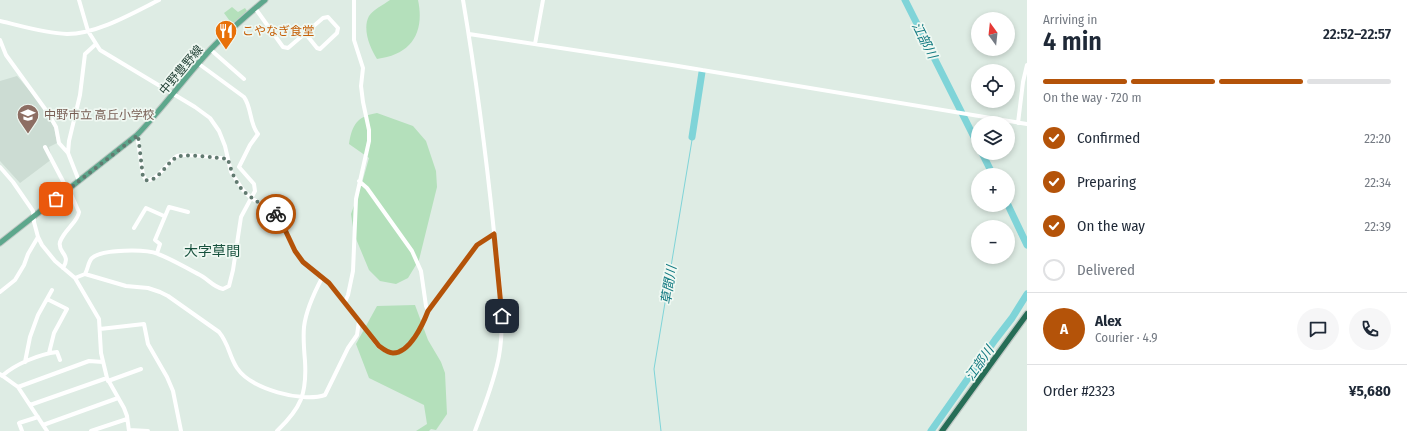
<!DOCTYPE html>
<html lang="en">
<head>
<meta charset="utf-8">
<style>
	:root { --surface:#fff; --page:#f6f6f7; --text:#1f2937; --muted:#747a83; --line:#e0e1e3; --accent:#b45309 }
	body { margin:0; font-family:"Fira Sans Condensed","Noto Sans JP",sans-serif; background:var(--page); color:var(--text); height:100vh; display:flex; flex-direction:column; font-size:15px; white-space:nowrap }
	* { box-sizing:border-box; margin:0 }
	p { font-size:13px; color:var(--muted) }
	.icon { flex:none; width:22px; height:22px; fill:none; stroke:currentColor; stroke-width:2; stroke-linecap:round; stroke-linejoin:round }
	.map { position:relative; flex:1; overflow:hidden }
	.side { display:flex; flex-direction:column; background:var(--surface); width:380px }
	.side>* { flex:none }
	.needle { width:26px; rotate:345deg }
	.buttons { position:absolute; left:971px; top:12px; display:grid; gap:8px }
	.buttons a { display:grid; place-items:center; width:44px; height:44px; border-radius:50%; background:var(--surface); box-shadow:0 2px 6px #0003; font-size:20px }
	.pin { position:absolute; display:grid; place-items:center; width:34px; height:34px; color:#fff; margin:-17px; border-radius:8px; box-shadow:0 2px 6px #0006 }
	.courier { position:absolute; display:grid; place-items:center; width:40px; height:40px; margin:-20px; border:3px solid #b45309; border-radius:50%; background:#fff; color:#222; box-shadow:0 1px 5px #0007 }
	.headline em { font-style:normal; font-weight:600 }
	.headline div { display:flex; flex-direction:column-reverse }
	.headline { display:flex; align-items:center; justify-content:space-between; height:68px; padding:0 16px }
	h1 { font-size:26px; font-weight:600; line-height:30px }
	.bar { display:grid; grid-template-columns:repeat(4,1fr); gap:6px 4px; align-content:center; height:48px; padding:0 16px }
	.bar i { height:5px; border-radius:3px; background:var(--line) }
	.bar .selected { background:var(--accent) }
	.bar p { grid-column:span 4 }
	.line { display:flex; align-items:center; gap:10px; padding:0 16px; border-top:1px solid var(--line) }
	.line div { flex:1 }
	.round { display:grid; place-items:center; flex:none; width:42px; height:42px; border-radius:21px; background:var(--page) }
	ol { padding:0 16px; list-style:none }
	li { display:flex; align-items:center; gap:12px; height:44px }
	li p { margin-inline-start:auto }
	li .icon { padding:4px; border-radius:50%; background:var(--accent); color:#fff; stroke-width:4 }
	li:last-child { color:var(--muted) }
	li i { width:22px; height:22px; border:2px solid var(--line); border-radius:50% }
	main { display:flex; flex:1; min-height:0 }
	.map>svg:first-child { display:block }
	.built { fill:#ccdcd3 }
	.green { fill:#b4e0bb }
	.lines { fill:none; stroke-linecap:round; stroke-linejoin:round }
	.stream { stroke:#7fd4d8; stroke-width:1 }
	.river { stroke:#7fd4d8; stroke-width:7 }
	.major-casing { stroke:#c0c9c5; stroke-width:7 }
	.highway-casing { stroke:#c0c9c5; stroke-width:8 }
	.minor { stroke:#fff; stroke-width:4 }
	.major { stroke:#5da78c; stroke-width:5 }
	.highway { stroke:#266d56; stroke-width:5.5 }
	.done { stroke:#617a70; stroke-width:4; stroke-dasharray:0 7.2 }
	.route { stroke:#b45309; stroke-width:5 }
	.labels { text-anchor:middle; stroke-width:3.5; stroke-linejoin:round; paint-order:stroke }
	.food-label { font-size:12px; fill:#c56008; stroke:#eff8f2; text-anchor:start }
	.street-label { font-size:12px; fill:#1d3d31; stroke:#eff8f2 }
	.education-label { font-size:12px; fill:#785e54; stroke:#eff8f2; text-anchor:start }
	.water-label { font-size:13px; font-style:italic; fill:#117980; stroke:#eff8f2 }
	.quarter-label { font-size:14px; fill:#17513d; stroke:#eff8f2 }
</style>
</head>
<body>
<main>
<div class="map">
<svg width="1027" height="431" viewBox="0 0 1027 431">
	<rect width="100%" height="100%" fill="#deece4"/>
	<path class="built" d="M17 76 40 103 54 127 57 143 49 147 52 159 20 183 0 161V81Z"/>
	<path class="green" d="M390 0H418C425 33 411 55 377 59 370 48 362 29 369 16 374 9 383 5 390 0Z
		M232 7 238 12 245 8 247 11 232 24 224 13Z
		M377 113 413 126 426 141 436 171 437 187 419 260 408 278 396 284 380 281 369 270 354 234 351 214 362 183 369 158 349 144C352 125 357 116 377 113Z
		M415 305 428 340 441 362 445 373 447 414 436 430 431 429 429 431H416L427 424 424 405 369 378 356 344 377 306Z"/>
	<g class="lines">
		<path class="stream" d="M661 431 654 369 692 140"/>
		<path class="river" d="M905 0 978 145
			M692 137 702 72
			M982 153 993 175
			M1008 205 1027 245
			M931 431 995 340 1012 318 1027 294"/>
		<g class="major-casing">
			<path id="major" d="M0 243 137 135C163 108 185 77 211 49 228 31 246 16 265 0"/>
		</g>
		<g class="highway-casing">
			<path id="highway" d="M942 431 1027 314"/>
		</g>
		<path class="minor" d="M79 0 88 31 100 50 195 107 210 118 219 131 225 146 231 172 243 190 251 198 271 210 279 217 295 251 303 262 329 283 379 347C383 349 388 353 393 353 410 353 423 324 428 311L477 245 494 234
			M463 0C476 77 486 154 494 232 498 272 506 316 499 356 494 383 484 406 475 431
			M255 8 283 47 288 48 323 18 328 17 338 28 337 33 320 49 317 48 305 33
			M0 21C22 26 44 33 67 34 97 34 133 13 159 0
			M469 34 672 65 1027 124
			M0 40 6 55 48 113 56 127 59 143 68 153 79 181
			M535 44 543 0
			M211 50 244 79
			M1018 123 1023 82 1027 65
			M137 135 143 175 146 180C157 182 168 161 177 156 185 153 218 158 228 159
			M45 147 66 187 70 192 79 212C78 222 64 230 60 242 57 253 72 254 63 268
			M68 153 69 141 80 95 85 54 96 44
			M0 167 13 182 33 211 34 222 38 237 42 245 55 261 75 278 99 319 101 353 107 378 124 408 127 416 129 431
			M359 181 367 188 412 251 421 271 426 306 428 311
			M134 228 146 208 164 216
			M157 253 160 244 155 240 169 207 188 212
			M85 274C88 269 88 262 92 258 102 249 146 249 158 254 172 259 186 268 200 275 208 279 213 287 223 289L229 286 233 270 241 217 255 191 254 184 239 167 250 145 258 134C249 123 252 108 244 97L199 64
			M75 278 85 274 126 286 148 288 160 292 168 296 219 332C229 344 229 356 237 368 251 389 302 403 325 395L348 348 357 335 359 321
			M0 292 15 280 24 265 28 254 38 237
			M47 299 67 309 54 333 49 353
			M345 302 348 295 353 271 356 199 369 141V130L363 102 361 86 363 68 354 40V0
			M100 329 144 324 148 344 167 377 173 391 181 431
			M25 362 30 337 38 315 52 290
			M0 374 18 387 47 431
			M2 376C15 364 40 354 57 352L60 360
			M108 381 141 369
			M18 387 89 361 103 362
			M30 405 107 378
			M43 425 118 398
			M129 430 148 431
			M22 431 19 423 38 417
			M91 431 127 419
			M277 431C301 408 307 394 305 361 304 350 303 338 304 327 306 310 314 293 322 278"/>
		<use href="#major" class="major"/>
		<use href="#highway" class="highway"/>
	</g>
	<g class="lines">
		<path class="done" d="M56 199 138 135 143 177 146 180C157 183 168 161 177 157 185 153 218 158 228 159 232 175 238 189 252 198 260 204 269 208 276 214"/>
		<path class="route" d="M276 214 279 217 295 251 303 262 329 283 379 346C383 349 388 353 393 353 410 353 423 324 428 311L477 245 494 234 502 316"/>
	</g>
	<defs>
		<g id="restaurant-pin" transform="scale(1.15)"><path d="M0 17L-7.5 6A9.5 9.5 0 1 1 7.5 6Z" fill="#e8710a" stroke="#eff8f2"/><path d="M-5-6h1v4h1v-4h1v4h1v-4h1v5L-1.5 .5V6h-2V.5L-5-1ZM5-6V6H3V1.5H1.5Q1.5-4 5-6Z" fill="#fff"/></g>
		<g id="school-pin" transform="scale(1.15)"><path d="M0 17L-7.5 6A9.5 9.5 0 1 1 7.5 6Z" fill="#8d6e63" stroke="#eff8f2"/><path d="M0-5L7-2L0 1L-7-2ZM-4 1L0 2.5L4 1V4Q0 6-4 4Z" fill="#fff"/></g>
	</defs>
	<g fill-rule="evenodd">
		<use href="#restaurant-pin" x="226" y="31"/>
		<use href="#school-pin" x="28" y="115"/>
	</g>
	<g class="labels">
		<g class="food-label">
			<text x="242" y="35">こやなぎ食堂</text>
		</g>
		<g class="street-label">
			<text transform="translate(181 70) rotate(-50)" y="4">中野豊野線</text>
		</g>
		<g class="education-label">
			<text x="44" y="119">中野市立 高丘小学校</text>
		</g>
		<g class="water-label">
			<text transform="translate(925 40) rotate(63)" y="5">江部川</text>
			<text transform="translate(668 285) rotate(-81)" y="5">草間川</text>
			<text transform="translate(979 363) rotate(-55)" y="5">江部川</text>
		</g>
		<g class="quarter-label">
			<text x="212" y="256">大字草間</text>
		</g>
	</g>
</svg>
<div class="buttons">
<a><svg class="needle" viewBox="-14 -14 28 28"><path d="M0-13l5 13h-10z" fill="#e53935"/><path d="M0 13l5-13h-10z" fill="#747a83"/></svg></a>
<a><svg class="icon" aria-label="locate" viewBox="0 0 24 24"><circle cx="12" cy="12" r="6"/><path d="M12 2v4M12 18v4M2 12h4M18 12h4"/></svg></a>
<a><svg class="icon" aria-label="layers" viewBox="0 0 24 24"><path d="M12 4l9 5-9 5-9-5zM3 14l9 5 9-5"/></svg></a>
<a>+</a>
<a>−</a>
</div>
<div class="pin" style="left:56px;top:199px;background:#ea580c"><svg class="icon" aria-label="bag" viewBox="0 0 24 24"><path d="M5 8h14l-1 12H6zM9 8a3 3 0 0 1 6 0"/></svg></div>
<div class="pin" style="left:502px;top:316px;background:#1f2937"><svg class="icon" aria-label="home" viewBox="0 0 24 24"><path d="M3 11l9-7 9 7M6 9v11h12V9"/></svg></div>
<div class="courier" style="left:276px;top:214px"><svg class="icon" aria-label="bike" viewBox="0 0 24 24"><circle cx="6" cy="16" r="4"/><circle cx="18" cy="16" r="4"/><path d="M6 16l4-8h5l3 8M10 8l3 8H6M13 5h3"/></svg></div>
</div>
<section class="side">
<div class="headline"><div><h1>4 min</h1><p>Arriving in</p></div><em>22:52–22:57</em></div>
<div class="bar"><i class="selected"></i><i class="selected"></i><i class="selected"></i><i></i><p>On the way · 720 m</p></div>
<ol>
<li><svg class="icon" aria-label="check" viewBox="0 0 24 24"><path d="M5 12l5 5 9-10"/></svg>Confirmed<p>22:20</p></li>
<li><svg class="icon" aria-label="check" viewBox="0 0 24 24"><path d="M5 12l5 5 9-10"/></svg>Preparing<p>22:34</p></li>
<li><svg class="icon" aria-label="check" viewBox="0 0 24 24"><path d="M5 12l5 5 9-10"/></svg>On the way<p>22:39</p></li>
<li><i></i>Delivered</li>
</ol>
<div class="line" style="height:72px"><b class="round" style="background:var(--accent);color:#fff">A</b><div><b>Alex</b><p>Courier · 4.9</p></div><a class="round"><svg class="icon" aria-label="chat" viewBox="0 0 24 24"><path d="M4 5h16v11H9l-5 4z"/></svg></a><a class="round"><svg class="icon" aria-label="phone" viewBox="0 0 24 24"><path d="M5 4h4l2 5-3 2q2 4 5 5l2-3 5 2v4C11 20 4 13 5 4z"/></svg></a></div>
<div class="line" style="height:52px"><div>Order #2323</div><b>¥5,680</b></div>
</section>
</main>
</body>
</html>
